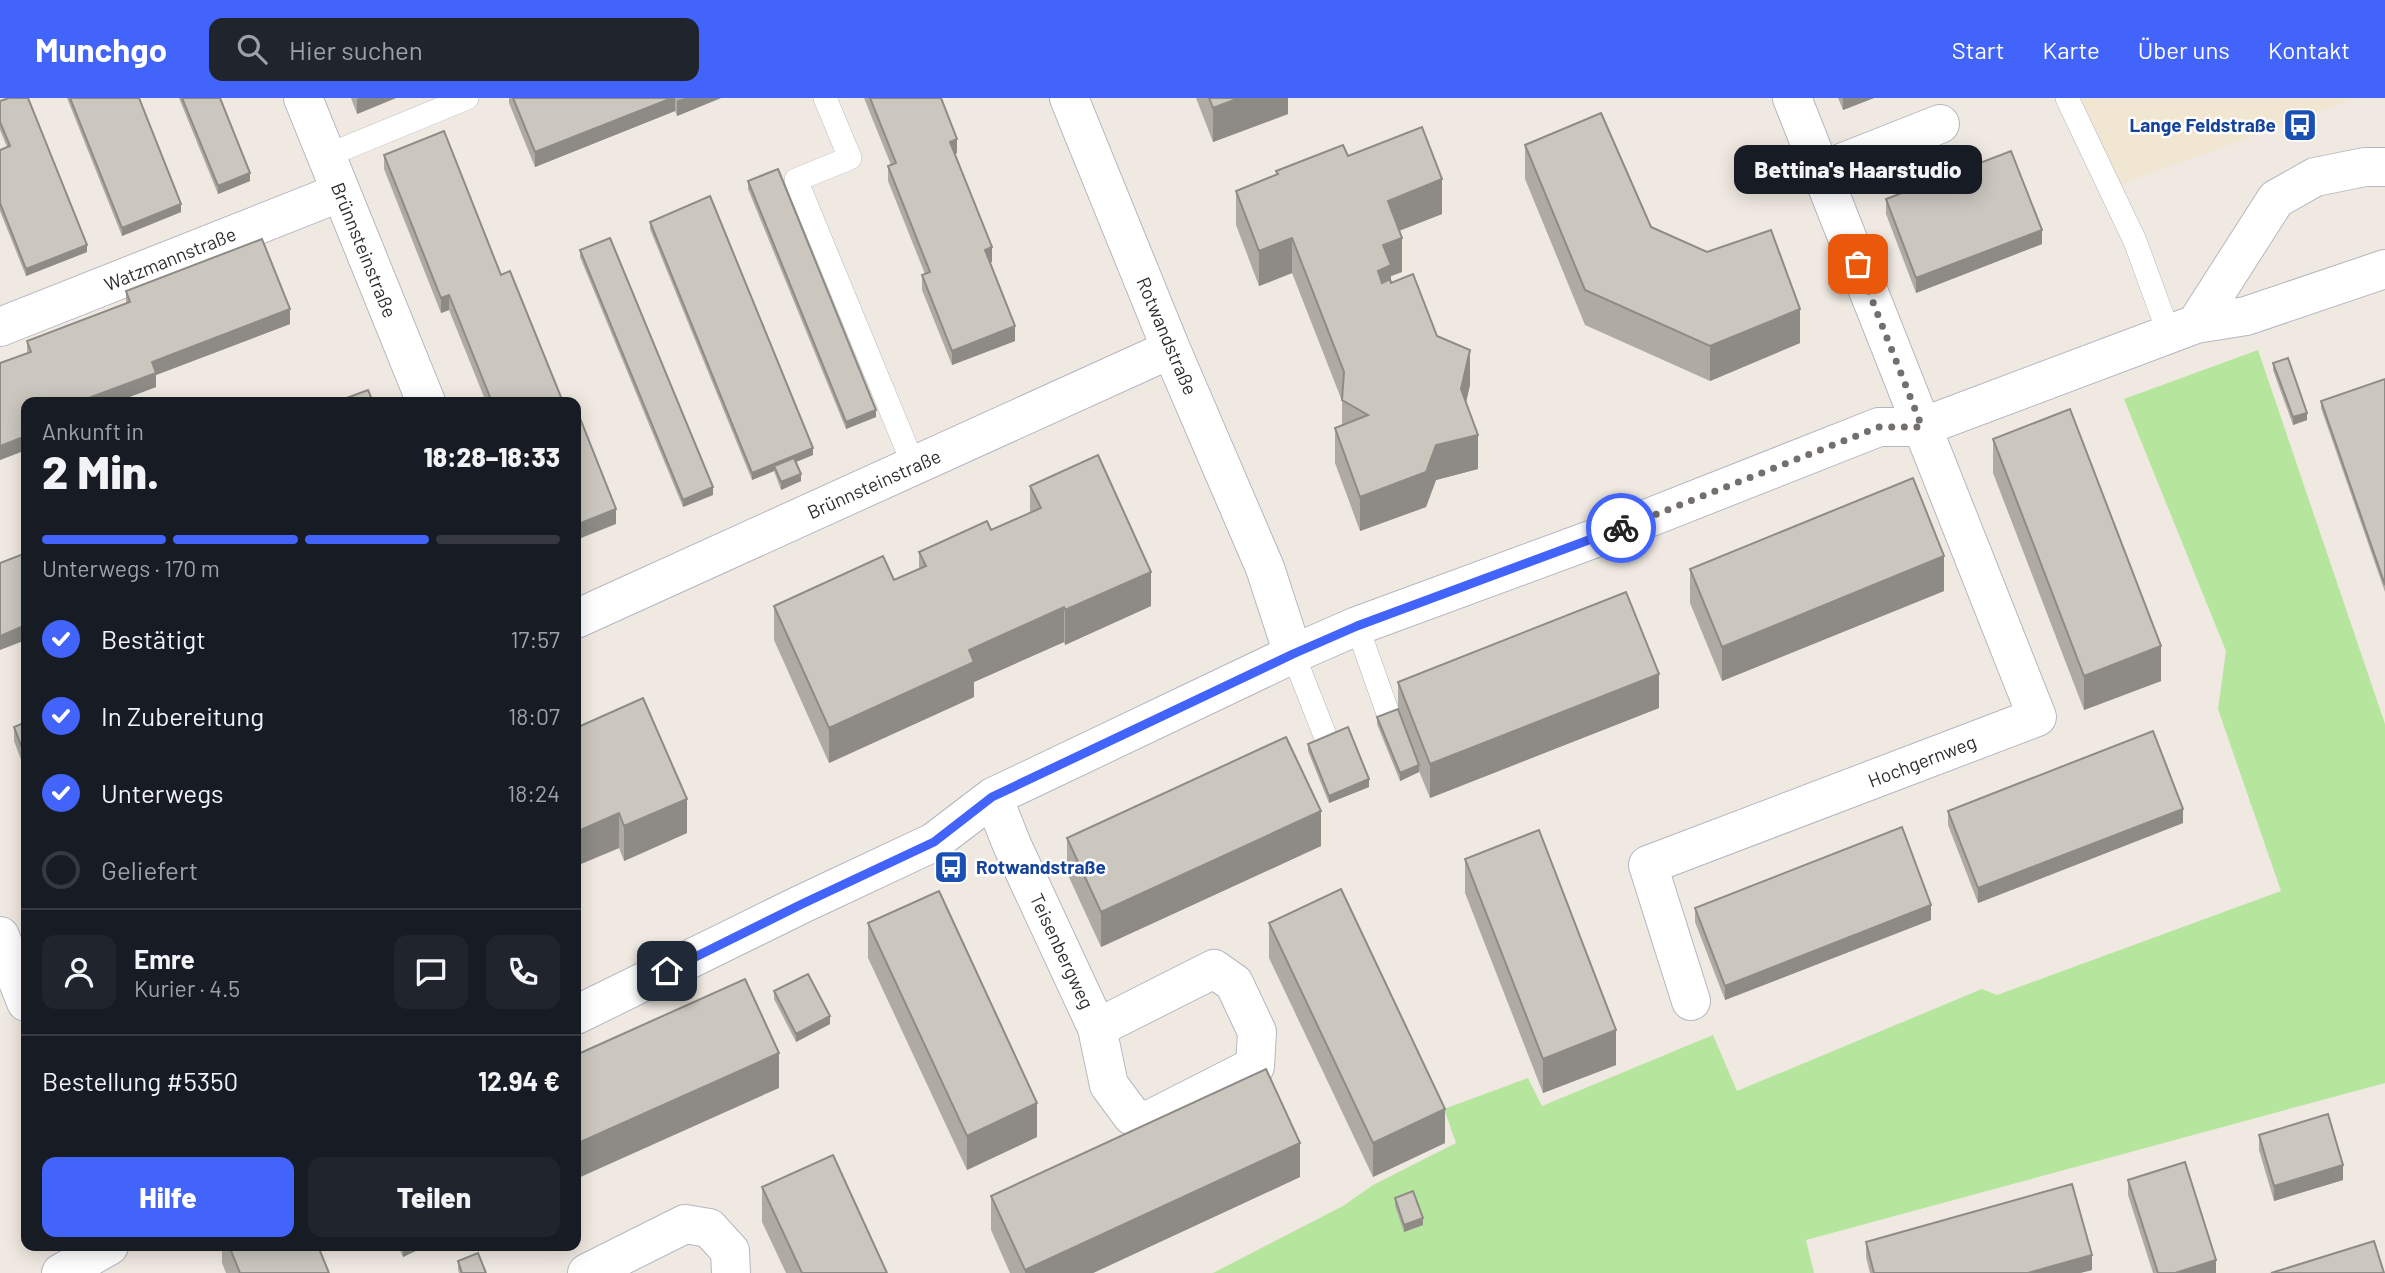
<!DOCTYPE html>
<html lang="de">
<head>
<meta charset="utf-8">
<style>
	:root { --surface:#171b24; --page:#20242c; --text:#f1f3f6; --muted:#9ea1a6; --line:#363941; --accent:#4264fb }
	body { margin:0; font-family:Barlow,sans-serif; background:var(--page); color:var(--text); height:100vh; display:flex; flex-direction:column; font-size:26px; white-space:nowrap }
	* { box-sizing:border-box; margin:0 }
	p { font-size:23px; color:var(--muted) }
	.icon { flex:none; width:38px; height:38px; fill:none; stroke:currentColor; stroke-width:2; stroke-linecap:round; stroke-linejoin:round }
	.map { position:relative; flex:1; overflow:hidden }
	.sheet { position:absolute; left:21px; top:299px; width:560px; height:854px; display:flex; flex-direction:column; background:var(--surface); border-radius:14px; box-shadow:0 4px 18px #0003 }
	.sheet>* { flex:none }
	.pin { position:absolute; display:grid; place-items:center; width:60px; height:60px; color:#fff; margin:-30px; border-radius:14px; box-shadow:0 4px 10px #0006 }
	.courier { position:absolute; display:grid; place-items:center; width:70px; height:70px; margin:-35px; border:5px solid #4264fb; border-radius:50%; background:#fff; color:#222; box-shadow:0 2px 9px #0007 }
	.bubble { position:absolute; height:49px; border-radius:14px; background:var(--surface); box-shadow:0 4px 18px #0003; font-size:23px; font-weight:800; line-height:49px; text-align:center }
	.overview em { font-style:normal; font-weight:800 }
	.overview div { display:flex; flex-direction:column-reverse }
	.overview { display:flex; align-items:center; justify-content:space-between; height:119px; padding:0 21px }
	h1 { font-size:46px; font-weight:800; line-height:52px }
	.bar { display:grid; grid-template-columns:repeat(4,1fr); gap:10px 7px; align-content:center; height:84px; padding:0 21px }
	.bar i { height:9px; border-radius:5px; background:var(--line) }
	.bar .selected { background:var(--accent) }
	.bar p { grid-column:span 4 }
	.line { display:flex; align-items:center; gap:18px; padding:0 21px; border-top:2px solid var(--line) }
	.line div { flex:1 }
	.round { display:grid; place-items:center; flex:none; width:74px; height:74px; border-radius:14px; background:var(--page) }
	ol { padding:0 21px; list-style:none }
	li { display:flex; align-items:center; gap:21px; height:77px }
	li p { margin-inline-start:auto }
	li .icon { padding:7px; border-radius:50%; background:var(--accent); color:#fff; stroke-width:4 }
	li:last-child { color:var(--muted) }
	li i { width:38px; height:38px; border:4px solid var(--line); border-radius:50% }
	.button { display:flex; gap:14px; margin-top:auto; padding:14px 21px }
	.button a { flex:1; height:80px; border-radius:14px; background:var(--accent); color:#fff; font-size:28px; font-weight:800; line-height:80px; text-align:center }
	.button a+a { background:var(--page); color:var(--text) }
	header { display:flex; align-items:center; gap:42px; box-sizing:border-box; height:98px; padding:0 35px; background:var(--accent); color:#fff }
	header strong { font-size:33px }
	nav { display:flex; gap:38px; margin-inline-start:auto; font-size:24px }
	.search { width:490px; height:63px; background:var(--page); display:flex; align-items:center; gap:18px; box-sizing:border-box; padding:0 24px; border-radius:14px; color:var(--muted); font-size:26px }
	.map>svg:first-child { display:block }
	.education { fill:#f0e6d1 }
	.green { fill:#b6e59e }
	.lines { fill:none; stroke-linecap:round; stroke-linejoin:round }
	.lane-casing { stroke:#b4b7c1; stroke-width:24 }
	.street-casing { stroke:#b4b7c1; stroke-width:40 }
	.lane { stroke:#fff; stroke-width:23 }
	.street { stroke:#fff; stroke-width:38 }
	.wall { fill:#afaba4 }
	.shaded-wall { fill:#8e8b86 }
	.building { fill:#cbc7bf; stroke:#8e8b86; stroke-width:2 }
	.done { stroke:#726f6d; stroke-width:7; stroke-dasharray:0 12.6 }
	.route { stroke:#4264fb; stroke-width:9 }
	.labels { text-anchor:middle; stroke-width:5; stroke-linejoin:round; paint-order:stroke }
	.transit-label { font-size:19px; font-weight:bold; fill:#164399; stroke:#fff; text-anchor:end }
	.street-label { font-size:19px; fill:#2e2e2e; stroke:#fff }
</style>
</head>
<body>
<header>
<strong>Munchgo</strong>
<div class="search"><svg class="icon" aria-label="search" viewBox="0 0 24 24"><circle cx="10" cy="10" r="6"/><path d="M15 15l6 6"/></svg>Hier suchen</div>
<nav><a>Start</a><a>Karte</a><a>Über uns</a><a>Kontakt</a></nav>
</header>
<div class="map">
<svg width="2385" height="1175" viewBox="0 0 2385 1175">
	<rect width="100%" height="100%" fill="#efe9e1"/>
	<path class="education" d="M2062 0H2356L2106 92Z"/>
	<path class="green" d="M2258 252 2385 626V985L1806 1142 1814 1175H1213L1343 1108 1373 1087 1456 1045 1444 1011 1528 980 1542 1008 1713 937 1737 993 1982 891 1997 897 2281 793 2218 611 2226 553 2124 301Z"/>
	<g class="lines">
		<g class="lane-casing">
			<path id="lane" d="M825 0 850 60 796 82 914 368
				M2067 0 2135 143 2169 236
				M326 58 467 0
				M1357 528 1390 621
				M1293 556 1328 645"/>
		</g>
		<g class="street-casing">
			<path id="street" d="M303 0 426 304
				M1069 0 1171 251 1265 470 1293 556
				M1821 73 1940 26
				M2196 226 2276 101 2315 79 2365 69H2385
				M0 229 341 94
				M576 521 1171 251
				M993 699 1012 747 1097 930 1214 871 1234 885 1257 934 1255 968 1147 1023 1132 1018 1109 987 1097 930
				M0 838 26 904
				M1691 903 1648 767 2037 619 1792 0
				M576 917 802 806 934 744 993 699 1293 556 1357 528 1623 430 1879 329H1922L2196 226 2246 218 2385 171
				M61 1175 109 1148
				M587 1175 685 1126 709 1130 730 1153 731 1175"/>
		</g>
		<use href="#lane" class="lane"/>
		<use href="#street" class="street"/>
	</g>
	<path class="wall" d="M67 0H139L181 114 122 138Z
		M179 0H220L250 83 218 96Z
		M351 0H396L357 16Z
		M509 0H721L677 18 675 13 535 69 509 5Z
		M864 0H941L957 55 955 56 992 164H990L1015 243 952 267 922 192V177L925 176 888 83V68L891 67Z
		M1196 0H1288V16L1213 44Z
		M1838 0H1874L1843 12Z
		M0 3 87 154 26 178 0 113V52L7 49 0 32Z
		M1525 47 1651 129 1800 245 1710 283 1585 227 1525 81Z
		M384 57 501 177 563 304H486L449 212 441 215 384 71Z
		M1348 58 1442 116 1399 133 1402 174 1391 178V185L1437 238 1470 287 1466 304 1478 371 1436 382 1426 409 1360 433 1335 365V330L1342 327V303L1292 175 1259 188 1236 127V93L1276 77V73Z
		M748 83 876 319 846 331 748 91Z
		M1886 101 2042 146 1916 195 1886 116Z
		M650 124 813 357 796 364 801 383 781 392 774 373 752 382 650 131Z
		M580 152 713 397 683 409 580 159Z
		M126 193 290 226 156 277V289L116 304H26V352L0 362V265L27 255V243L126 205Z
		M2273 265 2307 322 2293 327 2273 272Z
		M2385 281V494L2321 310V303Z
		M1993 341 2161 583 2084 612 1993 375Z
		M1030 388 1151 508 1065 547 1064 544 974 584V599L829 665 774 542V508L894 482 919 471V454L991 432 1030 415Z
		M1690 471 1944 493 1722 583 1690 505Z
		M1398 584 1659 610 1430 700 1419 673V674L1400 683 1377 626V619L1398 611Z
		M26 624V675L14 643V629Z
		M576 630 687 735 624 763 619 750 576 768Z
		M1308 646 1369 689 1329 705 1308 653Z
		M1948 713 2183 725 1978 805 1948 727Z
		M1067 740 1321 748 1101 849 1067 775Z
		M1465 761 1616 967 1543 995 1465 795Z
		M1695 810 1931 822 1725 902 1695 824Z
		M868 825 1037 1039 967 1072 868 860Z
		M1269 825 1445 1045 1373 1079 1269 860Z
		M774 893 830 926 796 944 774 901Z
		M2259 1037 2343 1082 2274 1103 2259 1052Z
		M1300 1079 1093 1175H1010L991 1132V1098Z
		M2128 1082 2216 1175H2153L2128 1097Z
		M762 1089 887 1175H786L762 1124Z
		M1395 1100 1423 1127 1404 1134 1395 1108Z
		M1866 1144 2092 1172 2080 1175H1870L1866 1159Z
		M222 1148H318L329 1175H226L222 1165Z
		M398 1148H426L403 1159Z
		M458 1163 486 1175H459L458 1171Z"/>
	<path class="shaded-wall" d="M360 0H396L357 16V1Z
		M672 0H675V13L535 69V54Z
		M685 0H721L677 18V3Z
		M1239 0H1288V16L1213 44V10Z
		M1843 0H1874L1843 12Z
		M957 41V55L950 58V44Z
		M250 75V83L218 96V88Z
		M1442 81V116L1388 137V103Z
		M181 106V114L122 138V130Z
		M2042 132V146L1916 195V180Z
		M1292 140V175L1259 188V153Z
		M1402 140V174L1391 178V202L1378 207V173L1383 147Z
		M87 147V154L26 178V171Z
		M992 149V164L985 166V152Z
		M449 197V212L441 215V200Z
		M290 211V226L156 277V289L116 304H78L152 264Z
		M1800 211V245L1710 283V248Z
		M1015 228V243L952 267V253Z
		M1470 252V287L1461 326V291Z
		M876 312V319L846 331V324Z
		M2307 315V322L2293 327V319Z
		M1478 337V371L1436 382 1426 409 1360 433V399L1436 347Z
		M26 338V352L0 362V348Z
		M813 350V357L776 372 774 368V373L752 382V375Z
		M801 376V383L781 392V384Z
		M713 389V397L683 409V402Z
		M616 411V426L576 442V427Z
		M1944 458V493L1722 583V549Z
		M1151 474V508L1065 547V512Z
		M1064 509V544L974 584V599L829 665V630L969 552Z
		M26 527V542L0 552V538Z
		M2161 548V583L2084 612V578Z
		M1659 576V610L1430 700V666Z
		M1419 667V674L1400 683V675Z
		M1369 681V689L1329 705V698Z
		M687 701V735L624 763V728Z
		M2183 711V725L1978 805V790Z
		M1321 713V748L1101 849V814Z
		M619 715V750L576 768V734Z
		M1931 807V822L1725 902V888Z
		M830 918V926L796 944V936Z
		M1616 932V967L1543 995V961Z
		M779 955V990L576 1081V1046Z
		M1037 1005V1039L967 1072V1038Z
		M1445 1011V1045L1373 1079V1045Z
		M1300 1045V1079L1093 1175H1025V1172Z
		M2343 1067V1082L2274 1103V1088Z
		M1423 1120V1127L1404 1134V1127Z
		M403 1148H426L403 1159Z
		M2092 1157V1172L2080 1175H2028Z
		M2216 1162V1175H2175Z"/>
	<path class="building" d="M9 0H28L87 147 26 171 0 105V52L10 48 0 24V3Z
		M70 0H139L181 106 122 130Z
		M182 0H220L250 75 218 88Z
		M513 0H672L535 54Z
		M870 0H941L957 41 950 44 992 149 985 152 1015 228 952 253 922 177 930 174 888 68 896 65Z
		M1209 0H1239L1213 10Z
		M1601 15 1651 129 1707 154 1771 132 1800 211 1710 248 1585 192 1525 47Z
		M1422 29 1442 81 1388 103 1402 140 1383 147 1391 167 1378 173 1382 185 1390 181 1391 185 1413 176 1437 238 1470 252 1461 291 1478 337 1436 347 1426 374 1360 399 1335 330 1368 317 1342 302 1344 274 1292 140 1259 153 1236 93 1278 76 1276 73 1343 47 1348 58Z
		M444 33 501 177 510 173 563 304H492L449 197 441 200 384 57Z
		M2011 53 2042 132 1916 180 1886 101Z
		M778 71 876 312 846 324 748 83Z
		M710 98 813 350 752 375 650 124Z
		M610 140 713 389 683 402 580 152Z
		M262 141 290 211 152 264 156 275 78 304H26V338L0 348V265L31 254 27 243 130 204 126 193Z
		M2288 260 2307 315 2293 319 2273 265Z
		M2385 281V487L2321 303Z
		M368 292 373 304H336Z
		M576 310 616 411 576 427Z
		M2070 311 2161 548 2084 578 1993 341Z
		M1098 357 1151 474 1065 512 1064 509 969 552 974 564 829 630 774 508 883 458 894 482 926 468 919 454 987 423 991 432 1041 410 1030 388Z
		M794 360 801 376 781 384 774 368Z
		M1913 380 1944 458 1722 549 1690 471Z
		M26 455V527L0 538V465Z
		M1626 494 1659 576 1430 666 1398 584Z
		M643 600 687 701 624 728 619 715 576 734V630Z
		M1398 611 1419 667 1400 675 1377 619Z
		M26 624V660L14 629Z
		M1348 629 1369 681 1329 698 1308 646Z
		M2153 633 2183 711 1978 790 1948 713Z
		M1286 639 1321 713 1101 814 1067 740Z
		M1902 729 1931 807 1725 888 1695 810Z
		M1539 732 1616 932 1543 961 1465 761Z
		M1341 791 1445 1011 1373 1045 1269 825Z
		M939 793 1037 1005 967 1038 868 825Z
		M808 876 830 918 796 936 774 893Z
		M745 881 779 955 576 1046V957Z
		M1266 971 1300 1045 1025 1172 991 1098Z
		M2328 1016 2343 1067 2274 1088 2259 1037Z
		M833 1057 887 1175H802L762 1089Z
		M2185 1064 2216 1162 2175 1175H2158L2128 1082Z
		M2072 1086 2092 1157 2028 1175H1874L1866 1144Z
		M1413 1093 1423 1120 1404 1127 1395 1100Z
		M2374 1143 2384 1175H2271Z
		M229 1148H318L329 1175H240Z
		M478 1155 486 1175H462L458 1163Z"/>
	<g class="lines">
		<path class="done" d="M1621 430 1879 329H1922L1858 166"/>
		<path class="route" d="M667 873 802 806 934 744 992 699 1293 556 1357 528 1621 430"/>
	</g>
	<defs>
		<g id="bus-square" transform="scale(1.75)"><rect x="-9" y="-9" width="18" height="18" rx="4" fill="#1a4fb4" stroke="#fff"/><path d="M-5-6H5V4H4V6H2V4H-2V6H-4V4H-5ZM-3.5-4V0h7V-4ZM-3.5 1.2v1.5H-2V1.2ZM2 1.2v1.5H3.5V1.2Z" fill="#fff"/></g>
	</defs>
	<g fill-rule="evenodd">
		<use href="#bus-square" x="2300" y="27"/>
		<use href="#bus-square" x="951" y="769"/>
	</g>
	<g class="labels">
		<g class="transit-label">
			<text x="2276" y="34">Lange Feldstraße</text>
			<text x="976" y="776" text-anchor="start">Rotwandstraße</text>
		</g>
		<g class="street-label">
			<text transform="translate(364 152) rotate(68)" y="7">Brünnsteinstraße</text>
			<text transform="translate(170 161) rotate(-22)" y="7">Watzmannstraße</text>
			<text transform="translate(1167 238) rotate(67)" y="7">Rotwandstraße</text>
			<text transform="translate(874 386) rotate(-24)" y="7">Brünnsteinstraße</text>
			<text transform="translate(1922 663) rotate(-21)" y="7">Hochgernweg</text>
			<text transform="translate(1062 853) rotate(65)" y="7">Teisenbergweg</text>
		</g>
	</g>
</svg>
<div class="pin" style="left:1858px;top:166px;background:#ea580c"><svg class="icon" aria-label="bag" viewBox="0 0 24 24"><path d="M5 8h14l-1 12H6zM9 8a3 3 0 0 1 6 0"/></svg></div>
<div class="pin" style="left:667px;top:873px;background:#1f2937"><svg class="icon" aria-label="home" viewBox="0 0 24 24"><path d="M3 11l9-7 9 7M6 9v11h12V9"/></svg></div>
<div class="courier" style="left:1621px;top:430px"><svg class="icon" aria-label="bike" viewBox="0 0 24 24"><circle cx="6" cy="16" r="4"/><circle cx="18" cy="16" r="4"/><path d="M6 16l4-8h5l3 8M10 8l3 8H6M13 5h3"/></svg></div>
<div class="bubble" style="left:1734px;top:47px;width:248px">Bettina's Haarstudio</div>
<section class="sheet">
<div class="overview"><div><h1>2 Min.</h1><p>Ankunft in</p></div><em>18:28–18:33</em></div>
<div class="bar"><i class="selected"></i><i class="selected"></i><i class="selected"></i><i></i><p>Unterwegs · 170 m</p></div>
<ol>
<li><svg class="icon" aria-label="check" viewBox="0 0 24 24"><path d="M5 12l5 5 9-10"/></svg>Bestätigt<p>17:57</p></li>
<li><svg class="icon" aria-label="check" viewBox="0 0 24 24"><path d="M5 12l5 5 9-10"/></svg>In Zubereitung<p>18:07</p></li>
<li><svg class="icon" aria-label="check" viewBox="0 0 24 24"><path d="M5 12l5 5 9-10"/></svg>Unterwegs<p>18:24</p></li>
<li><i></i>Geliefert</li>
</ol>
<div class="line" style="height:126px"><a class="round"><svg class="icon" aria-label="person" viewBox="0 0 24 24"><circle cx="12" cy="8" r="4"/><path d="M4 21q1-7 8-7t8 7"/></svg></a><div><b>Emre</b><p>Kurier · 4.5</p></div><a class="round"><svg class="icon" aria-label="chat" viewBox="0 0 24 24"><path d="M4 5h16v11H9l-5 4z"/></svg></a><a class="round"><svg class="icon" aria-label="phone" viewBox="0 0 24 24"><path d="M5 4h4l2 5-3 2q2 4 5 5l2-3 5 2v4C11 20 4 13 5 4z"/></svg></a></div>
<div class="line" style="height:91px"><div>Bestellung #5350</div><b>12.94 €</b></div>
<div class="button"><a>Hilfe</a><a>Teilen</a></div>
</section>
</div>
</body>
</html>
